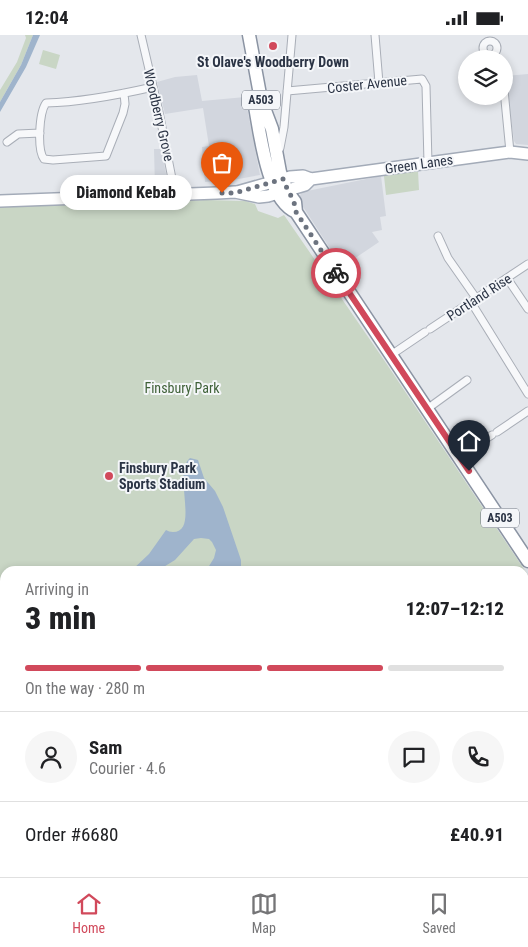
<!DOCTYPE html>
<html lang="en">
<head>
<meta charset="utf-8">
<style>
	:root { --surface:#fff; --page:#f6f6f6; --text:#202124; --muted:#757577; --line:#e0e0e0; --accent:#d1495b }
	body { margin:0; font-family:"Roboto Condensed",sans-serif; background:var(--page); color:var(--text); height:100vh; display:flex; flex-direction:column; font-size:19px; white-space:nowrap }
	* { box-sizing:border-box; margin:0 }
	p { font-size:16px; color:var(--muted) }
	.icon { flex:none; width:28px; height:28px; fill:none; stroke:currentColor; stroke-width:2; stroke-linecap:round; stroke-linejoin:round }
	.map { position:relative; flex:1; overflow:hidden }
	.panel { position:absolute; left:0px; top:531px; width:529px; height:311px; display:flex; flex-direction:column; background:var(--surface); border-radius:15px 15px 0 0; box-shadow:0 2px 8px #0003 }
	.panel>* { flex:none }
	.fabs { position:absolute; left:458px; top:15px; display:grid; gap:10px }
	.fabs a { display:grid; place-items:center; width:55px; height:55px; border-radius:50%; background:var(--surface); box-shadow:0 2px 8px #0003; font-size:25px }
	.pin { position:absolute; display:grid; place-items:center; width:42px; height:42px; color:#fff; margin:-51px -21px; border-radius:50% 50% 50% 0; rotate:-45deg; box-shadow:0 0 5px #0007 }
	.pin .icon { rotate:45deg }
	.courier { position:absolute; display:grid; place-items:center; width:50px; height:50px; margin:-25px; border:4px solid #d1495b; border-radius:50%; background:#fff; color:#222; box-shadow:0 1px 6px #0007 }
	.bubble { position:absolute; height:35px; border-radius:18px; background:var(--surface); box-shadow:0 2px 8px #0003; font-size:16px; font-weight:800; line-height:35px; text-align:center }
	.overview em { font-style:normal; font-weight:800 }
	.overview div { display:flex; flex-direction:column-reverse }
	.overview { display:flex; align-items:center; justify-content:space-between; height:85px; padding:0 25px }
	h1 { font-size:32px; font-weight:800; line-height:38px }
	.bar { display:grid; grid-template-columns:repeat(4,1fr); gap:8px 5px; align-content:center; height:60px; padding:0 25px }
	.bar i { height:6px; border-radius:4px; background:var(--line) }
	.bar .on { background:var(--accent) }
	.bar p { grid-column:span 4 }
	.line { display:flex; align-items:center; gap:12px; padding:0 25px; border-top:1px solid var(--line) }
	.line div { flex:1 }
	.round { display:grid; place-items:center; flex:none; width:52px; height:52px; border-radius:26px; background:var(--page) }
	.status { display:flex; justify-content:space-between; align-items:center; height:35px; padding:0 25px; background:var(--surface); direction:ltr }
	.status svg { height:14px; fill:currentColor }
	.dock { display:flex; justify-content:space-around; align-items:center; height:70px; border-top:1px solid var(--line); background:var(--surface); font-size:14px; color:var(--muted) }
	.dock a { display:grid; justify-items:center; gap:2px }
	.dock .on { color:var(--accent) }
	.map>svg:first-child { display:block }
	.built { fill:#d2d6de }
	.green { fill:#c9d6c5 }
	.water { fill:#9fb4cc }
	.lines { fill:none; stroke-linecap:round; stroke-linejoin:round }
	.street-casing { stroke:#a9aeb7; stroke-width:9 }
	.secondary-casing { stroke:#a9aeb7; stroke-width:12 }
	.primary-casing { stroke:#a3abb8; stroke-width:14 }
	.highway-casing { stroke:#8b94a3; stroke-width:15 }
	.street { stroke:#f7f8fa; stroke-width:7 }
	.secondary { stroke:#fff; stroke-width:10 }
	.primary { stroke:#fff; stroke-width:11 }
	.highway { stroke:#fff; stroke-width:12 }
	.rail { stroke:#7d8696; stroke-width:2; stroke-dasharray:2.5 5; stroke-linecap:butt }
	.done { stroke:#6c737f; stroke-width:5; stroke-dasharray:0 9 }
	.route { stroke:#d1495b; stroke-width:6 }
	.poi-dot { fill:#d1495b; stroke:#f4f6f9; stroke-width:2 }
	.labels { text-anchor:middle; stroke-width:4; stroke-linejoin:round; paint-order:stroke }
	.shield { fill:#f4f6f9; stroke:#676e7b; stroke-width:1 }
	.shield-label { font-size:12px; font-weight:bold; fill:#2b3445 }
	.poi-label { font-size:14px; font-weight:bold; fill:#2b3445; stroke:#f4f6f9 }
	.street-label { font-size:14px; fill:#2b3445; stroke:#f4f6f9 }
	.park-label { font-size:14px; fill:#3f6138; stroke:#f4f6f9 }
</style>
</head>
<body>
<div class="status"><b>12:04</b><svg viewBox="0 0 49 12"><path d="M0 12V9h3v3zM5 12V6h3v6zM10 12V3h3v9zM15 12V0h3v12zM26 1h20v11H26zM47 4h2v5h-2z"/></svg></div>
<div class="map">
<svg width="528" height="842" viewBox="0 0 528 842">
	<rect width="100%" height="100%" fill="#e4e7ec"/>
	<path class="built" d="M528 39V110L516 109 514 106 505 41Z
		M197 40 202 66 245 62 260 140 233 145 205 147 202 112 209 111 203 73 165 79 157 47 175 42Z
		M154 114H161L169 153H155Z
		M381 141 386 181 380 182 382 195 372 197 379 207 342 232 298 164 302 157Z
		M374 838H508L521 842H386Z"/>
	<path class="green" d="M25 0H33L21 30 0 67V55L17 27 26 3Z
		M43 15 60 20 56 34 39 29Z
		M418 136 419 155 386 160 384 141Z
		M207 165 245 166 255 169 258 176 278 183 284 180 384 325 528 540V842L515 838H524V536H5V642L0 640V172Z
		M1 805 2 807 5 806V838H31L34 842H0Z"/>
	<path class="water" d="M33 0H40L26 32 0 77V67L21 30Z
		M190 423 198 425 204 443 215 456 223 472 241 525V536H206L214 523 216 515 212 507 209 504 201 503 194 504 175 525 157 536H131L149 519 166 495C168 496 170 497 173 497 200 497 172 437 190 423Z"/>
	<g class="lines">
		<g class="street-casing">
			<path id="street" d="M141 0 159 77 175 159
				M375 0 379 48
				M483 13a7 7 0 1 1 14 0a7 7 0 1 1-14 0Z
				M504 55 510 117
				M287 56 422 44 426 51 428 128
				M124 58 125 69 123 78 106 121 53 125 44 124C37 115 39 78 46 68 82 67 118 60 153 52
				M7 107 18 99 40 98
				M276 113H280L284 92 292 0
				M438 201 448 223 476 263
				M507 243 528 274
				M471 267 528 359
				M430 294 528 229
				M391 320 425 297
				M427 374 467 345
				M497 397 528 376
				M458 421 492 400"/>
		</g>
		<g class="secondary-casing">
			<path id="secondary" d="M0 765 5 771
				M58 838 62 842
				M155 838 168 842
				M283 838 296 842
				M95 842 104 838
				M205 842 214 838"/>
		</g>
		<g class="primary-casing">
			<path id="primary" d="M237 157 290 142 303 141 311 144 487 120 510 117 528 119
				M0 166 217 158 235 157 259 162 268 161 305 150 311 144"/>
		</g>
		<g class="highway-casing">
			<path id="highway" d="M249 0 261 65 272 94 280 137 287 156 295 167 296 177 528 526
				M254 66C260 96 266 164 296 177"/>
		</g>
		<use href="#street" class="street"/>
		<use href="#secondary" class="secondary"/>
		<use href="#primary" class="primary"/>
		<use href="#highway" class="highway"/>
		<path class="rail" d="M0 651 5 653
			M0 664 5 666
			M0 674 5 676
			M405 838 417 842
			M427 838 436 842
			M457 838 468 842
			M476 838 489 842
			M494 838 509 842"/>
	</g>
	<g class="lines">
		<path class="done" d="M222 158H235L283 144C287 156 295 164 296 177L336 238"/>
		<path class="route" d="M336 238 469 436"/>
	</g>
	<g class="poi-dot">
		<circle cx="273" cy="11" r="5"/>
		<circle cx="109" cy="441" r="5"/>
	</g>
	<g class="labels">
		<g class="shield">
			<rect x="242" y="55.5" width="38" height="19" rx="4"/>
			<rect x="481" y="473.5" width="38" height="19" rx="4"/>
		</g>
		<g class="shield-label">
			<text x="261" y="69">A503</text>
			<text x="500" y="487">A503</text>
		</g>
		<g class="poi-label">
			<text x="273" y="32">St Olave's Woodberry Down</text>
			<text x="119" y="438" text-anchor="start">Finsbury Park<tspan x="119" dy="16">Sports Stadium</tspan></text>
		</g>
		<g class="street-label">
			<text transform="translate(367 49) rotate(-6)" y="5">Coster Avenue</text>
			<text transform="translate(159 80) rotate(77)" y="5">Woodberry Grove</text>
			<text transform="translate(419 129) rotate(-8)" y="5">Green Lanes</text>
			<text transform="translate(479 262) rotate(-33)" y="5">Portland Rise</text>
		</g>
		<g class="park-label">
			<text x="182" y="358">Finsbury Park</text>
		</g>
	</g>
</svg>
<div class="fabs">
<a><svg class="icon" aria-label="layers" viewBox="0 0 24 24"><path d="M12 4l9 5-9 5-9-5zM3 14l9 5 9-5"/></svg></a>
</div>
<div class="pin" style="left:222px;top:158px;background:#ea580c"><svg class="icon" aria-label="bag" viewBox="0 0 24 24"><path d="M5 8h14l-1 12H6zM9 8a3 3 0 0 1 6 0"/></svg></div>
<div class="pin" style="left:469px;top:436px;background:#1f2937"><svg class="icon" aria-label="home" viewBox="0 0 24 24"><path d="M3 11l9-7 9 7M6 9v11h12V9"/></svg></div>
<div class="courier" style="left:336px;top:238px"><svg class="icon" aria-label="bike" viewBox="0 0 24 24"><circle cx="6" cy="16" r="4"/><circle cx="18" cy="16" r="4"/><path d="M6 16l4-8h5l3 8M10 8l3 8H6M13 5h3"/></svg></div>
<div class="bubble" style="left:60px;top:140px;width:132px">Diamond Kebab</div>
<section class="panel">
<div class="overview"><div><h1>3 min</h1><p>Arriving in</p></div><em>12:07–12:12</em></div>
<div class="bar"><i class="on"></i><i class="on"></i><i class="on"></i><i></i><p>On the way · 280 m</p></div>
<div class="line" style="height:90px"><a class="round"><svg class="icon" aria-label="person" viewBox="0 0 24 24"><circle cx="12" cy="8" r="4"/><path d="M4 21q1-7 8-7t8 7"/></svg></a><div><b>Sam</b><p>Courier · 4.6</p></div><a class="round"><svg class="icon" aria-label="chat" viewBox="0 0 24 24"><path d="M4 5h16v11H9l-5 4z"/></svg></a><a class="round"><svg class="icon" aria-label="phone" viewBox="0 0 24 24"><path d="M5 4h4l2 5-3 2q2 4 5 5l2-3 5 2v4C11 20 4 13 5 4z"/></svg></a></div>
<div class="line" style="height:65px"><div>Order #6680</div><b>£40.91</b></div>
</section>
</div>
<nav class="dock">
<a class="on"><svg class="icon" aria-label="home" viewBox="0 0 24 24"><path d="M3 11l9-7 9 7M6 9v11h12V9"/></svg>Home</a>
<a><svg class="icon" aria-label="map" viewBox="0 0 24 24"><path d="M3 6l6-2 6 2 6-2v14l-6 2-6-2-6 2zM9 4v14M15 6v14"/></svg>Map</a>
<a><svg class="icon" aria-label="saved" viewBox="0 0 24 24"><path d="M7 4h10v16l-5-4-5 4z"/></svg>Saved</a>
</nav>
</body>
</html>
